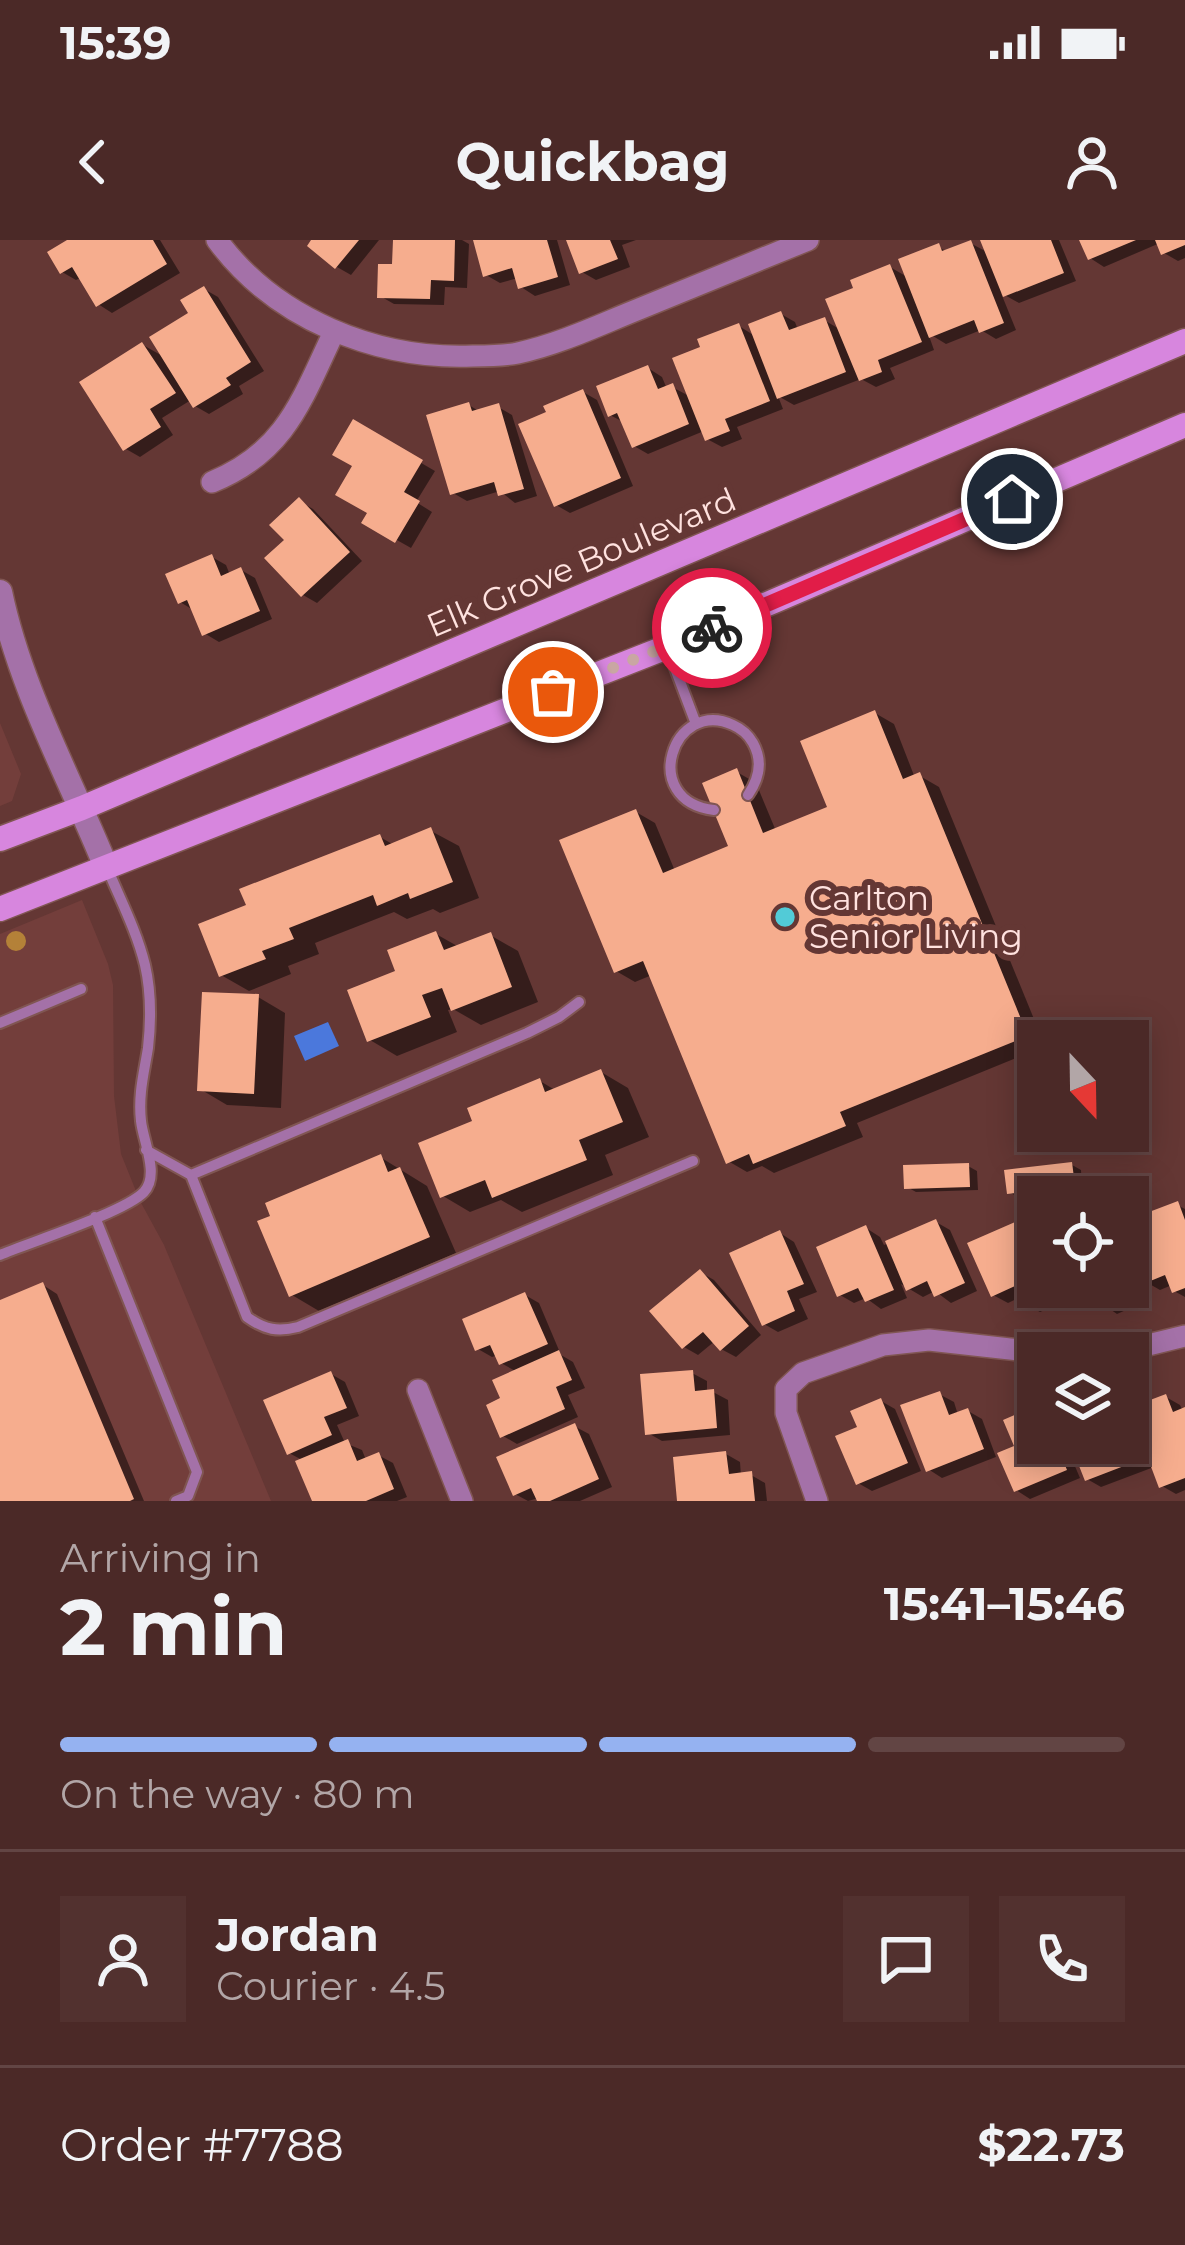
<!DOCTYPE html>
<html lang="en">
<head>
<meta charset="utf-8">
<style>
	:root { --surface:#4b2927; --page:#52312f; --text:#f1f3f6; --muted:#b2a6a7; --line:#624544; --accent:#95b2f1 }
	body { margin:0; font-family:Montserrat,sans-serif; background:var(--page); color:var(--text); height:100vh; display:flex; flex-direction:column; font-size:45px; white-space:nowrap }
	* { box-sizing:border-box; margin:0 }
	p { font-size:39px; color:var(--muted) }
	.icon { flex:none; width:66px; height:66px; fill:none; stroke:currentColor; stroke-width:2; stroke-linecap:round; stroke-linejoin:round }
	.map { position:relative; height:1261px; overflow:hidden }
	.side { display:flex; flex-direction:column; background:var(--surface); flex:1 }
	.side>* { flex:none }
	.needle { width:78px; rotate:158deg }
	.fabs { position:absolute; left:1017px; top:780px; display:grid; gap:24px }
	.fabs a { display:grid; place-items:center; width:132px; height:132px; border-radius:0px; background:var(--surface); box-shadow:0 6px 30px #0003,0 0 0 3px var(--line); font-size:60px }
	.pin { position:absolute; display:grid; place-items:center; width:102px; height:102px; color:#fff; margin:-51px; border:6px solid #fff; border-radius:50%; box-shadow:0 3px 12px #0007 }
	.courier { position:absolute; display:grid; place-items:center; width:120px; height:120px; margin:-60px; border:9px solid #e11d48; border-radius:50%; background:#fff; color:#222; box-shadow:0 3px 15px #0007 }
	.overview em { font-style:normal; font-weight:700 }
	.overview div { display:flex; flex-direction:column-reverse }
	.overview { display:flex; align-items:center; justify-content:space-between; height:204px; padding:0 60px }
	h1 { font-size:78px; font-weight:700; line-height:90px }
	.bar { display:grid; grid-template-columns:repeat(4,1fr); gap:18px 12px; align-content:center; height:144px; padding:0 60px }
	.bar i { height:15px; border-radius:9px; background:var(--line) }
	.bar .on { background:var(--accent) }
	.bar p { grid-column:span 4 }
	.line { display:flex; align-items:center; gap:30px; padding:0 60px; border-top:3px solid var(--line) }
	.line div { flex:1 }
	.round { display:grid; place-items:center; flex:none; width:126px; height:126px; border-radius:0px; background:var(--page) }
	.status { display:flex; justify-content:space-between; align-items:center; height:84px; padding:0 60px; background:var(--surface); direction:ltr }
	.status svg { height:33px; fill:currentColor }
	header { display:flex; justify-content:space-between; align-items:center; height:156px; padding:0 60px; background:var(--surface); font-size:54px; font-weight:700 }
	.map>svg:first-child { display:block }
	.built { fill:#733e3b }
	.water { fill:#4b78dc }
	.shadow { fill:#0007 }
	.building { fill:#f6ad8e }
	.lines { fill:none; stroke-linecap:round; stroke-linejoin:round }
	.service-casing { stroke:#805653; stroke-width:14 }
	.minor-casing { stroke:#805653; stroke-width:24 }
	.tertiary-casing { stroke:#805653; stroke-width:27 }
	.secondary-casing { stroke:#805653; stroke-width:27 }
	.service { stroke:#a471a8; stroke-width:10 }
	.minor { stroke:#a471a8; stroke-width:21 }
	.tertiary { stroke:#a471a8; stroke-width:24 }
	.secondary { stroke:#d786de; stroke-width:24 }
	.tree { fill:#b48138 }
	.done { stroke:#c9a6a3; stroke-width:12; stroke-dasharray:0 21.6 }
	.route { stroke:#e11d48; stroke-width:15 }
	.poi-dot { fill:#52cbd7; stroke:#643734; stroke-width:4.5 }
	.labels { text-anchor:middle; stroke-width:12; stroke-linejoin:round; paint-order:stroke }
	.street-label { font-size:33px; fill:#ffe2df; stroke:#643734 }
	.poi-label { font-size:33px; fill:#ffe2df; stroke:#643734; text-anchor:start }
</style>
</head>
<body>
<div class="status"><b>15:39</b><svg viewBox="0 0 49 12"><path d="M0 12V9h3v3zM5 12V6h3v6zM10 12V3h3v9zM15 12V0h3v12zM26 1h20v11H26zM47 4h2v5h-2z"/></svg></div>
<header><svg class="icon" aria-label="back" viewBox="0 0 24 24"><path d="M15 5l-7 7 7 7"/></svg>Quickbag<svg class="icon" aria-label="person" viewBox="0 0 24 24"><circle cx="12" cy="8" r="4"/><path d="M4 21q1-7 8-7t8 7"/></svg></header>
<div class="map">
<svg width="1185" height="1261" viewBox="0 0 1185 1261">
	<rect width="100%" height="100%" fill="#643734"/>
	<path class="built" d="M0 483 21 534 12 561 0 566Z
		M82 660 108 724 113 745 114 856 121 914 140 961 164 1005 271 1261H0V694Z"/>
	<path class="water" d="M328 782 339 806 305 821 294 796Z"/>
	<path class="shadow" d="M73 0H160L180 33 112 73 98 64 82 37 76 40 62 32Z
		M315 0H379L351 35 337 27Z
		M396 0H462L469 4 467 48 445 47 444 65 394 64 380 56 395 28Z
		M476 0H557L570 45 535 56 521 47 518 38 500 43 486 35Z
		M569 0H636L622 5 630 27 596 40 582 32Z
		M984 0H1059L1076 41 1019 63 1001 53 1016 90 996 99 981 90 946 104 928 93 934 110 890 128 895 139 876 147 861 139 794 165 778 156 783 169 737 187 742 199 722 207 707 199 704 191 648 214 634 206 625 183 610 175 648 128 662 137 667 149 672 147 691 157 704 108 739 86 755 96 781 74 795 82 798 90 824 80 841 90 857 49 890 27 909 38 938 7 948 12 970 3 989 13Z
		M1082 0H1185V18L1178 21 1164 13 1160 3 1104 27 1090 18Z
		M204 49 218 57 264 131 239 146 243 154 209 174 195 166 191 160 162 178 173 195 140 217 126 209 143 105 166 118Z
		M583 152 597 160 633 246 570 273 556 265Z
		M469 165 480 172 498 167 512 175 537 256 515 263 500 251 467 261 453 253Z
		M354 184 435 231 416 262 432 272 411 308 365 282 371 272 356 225Z
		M299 261 313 269 362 321 317 363 303 355 288 300Z
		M212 317 226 325 230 335 241 330 255 338 272 379 219 402 204 393 195 371 180 362Z
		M875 473 894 484 915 538 920 536 939 547 1043 801H1038V809L857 883 863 897 774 933 762 926 747 932 728 921 652 735 635 742 616 731 636 572 655 583 675 631 732 607 737 532 756 543 776 591 831 569Z
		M431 591 459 606 479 658 440 673 433 669 407 679 394 672 315 703 319 714 288 726 291 734 249 751 221 735 250 666 380 597 394 605Z
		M436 694 459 707 490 695 518 711 538 762 481 785 453 769 448 770 457 792 397 816 370 800 399 732Z
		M258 757 285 773 281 868 227 865 200 849Z
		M601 832 628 848 649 897 605 915 613 935 522 972 501 960 470 972 443 956 476 882 540 841 555 850Z
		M380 917 427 946 456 1013 319 1071 292 1055Z
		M1072 925 1081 930 1082 950 1018 957 1009 952Z
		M968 926 977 931 978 950 916 952 907 947Z
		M1177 965 1185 969V1057L1174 1051 1172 1045 1160 1050 1146 1042 1128 996V984Z
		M936 982 950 990 977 1051 951 1063 935 1051 923 1057 901 1044 907 1058 881 1069 866 1058 854 1063 840 1055 866 988 880 997 884 1005Z
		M1021 983 1036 991 1038 996V1047H1060L1066 1061 1040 1072 1026 1064 1023 1056 1008 1063 993 1055Z
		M780 993 794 1002 817 1052 799 1059 808 1079 778 1092 764 1084Z
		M1128 1027 1144 1062 1117 1074 1101 1063 1089 1068 1075 1060 1069 1047H1128Z
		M700 1032 714 1040 761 1095 736 1117 721 1109 715 1101 698 1115 684 1107Z
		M43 1045 57 1054 144 1261H0V1063Z
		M525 1055 539 1063 561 1115 573 1122 585 1148 568 1155 578 1177 517 1204 503 1196 504 1160 517 1132 501 1123 498 1115 492 1117 478 1109Z
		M692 1133 707 1141V1153L713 1152 728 1160 730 1195 662 1201 648 1193Z
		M331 1134 345 1142 359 1176 337 1185 345 1203 362 1210 366 1220 378 1215 393 1223 407 1257 397 1261H315L299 1223 304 1221 289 1213Z
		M939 1154 954 1162 958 1175 968 1171 982 1179 996 1217 1018 1207 1038 1169V1203H1065L1080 1238 1030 1259 1016 1250 1001 1215 942 1238 928 1229Z
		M1166 1157 1180 1165 1183 1171 1185 1170V1250L1176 1254 1162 1246 1154 1227 1101 1247 1087 1239 1073 1203H1128V1180L1139 1186Z
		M881 1161 895 1169 921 1231 872 1251 858 1243 861 1189Z
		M574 1186 589 1194 612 1247 580 1261H540L539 1258 528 1261 515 1254Z
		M726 1214 740 1222 741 1236 751 1235 765 1243 767 1261H680L676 1220Z"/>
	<path class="building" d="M67 0H153L167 24 96 67 72 27 60 34 47 12Z
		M311 0H359L335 29 307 6Z
		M393 0H455L454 41 431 40 430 59 377 58 378 24H392Z
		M473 0H547L558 37 518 49 512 28 483 37Z
		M566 0H610L618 19 579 34Z
		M971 0 1004 83 979 93 974 80 929 98 898 19 939 3 942 11Z
		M980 0H1051L1064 33 1003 57Z
		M1079 0H1136L1088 20Z
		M1155 0H1185V5L1161 15Z
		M890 24 922 102 878 120 882 132 859 141 825 59 853 48 850 40Z
		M204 46 251 122 226 138 231 145 193 168 149 97 188 73 180 60Z
		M781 71 789 90 825 77 846 132 777 159 748 84Z
		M739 83 770 161 725 179 730 191 705 201 672 118 700 107 697 99Z
		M142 102 176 153 150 169 161 187 123 211 79 142Z
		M648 125 658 149 673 143 689 184 632 208 617 173 608 177 596 146Z
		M583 149 621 238 554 267 518 184 546 172 543 166Z
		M469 162 472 171 499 163 524 249 498 256 494 242 450 255 426 175Z
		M353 179 423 220 404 252 420 261 395 303 361 283 367 273 335 255 352 226 332 215Z
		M299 257 350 312 301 357 264 318 284 300 269 285Z
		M212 314 221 336 241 327 260 371 202 396 187 360 178 364 165 334Z
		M875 470 903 539 920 532 1028 796 840 872 846 886 753 924 749 914 726 924 643 721 614 733 559 600 636 569 663 633 728 606 702 543 737 528 763 593 827 567 800 501Z
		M431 587 453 642 410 659 408 653 377 666 373 655 289 688 294 699 262 711 266 719 219 737 198 684 246 665 239 649 380 594 385 606Z
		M436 691 444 710 491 692 512 747 451 771 442 748 422 755 431 777 367 802 347 750 395 731 387 710Z
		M202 752 259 754 254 854 197 851Z
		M601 829 623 882 579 900 587 920 492 958 485 940 440 958 418 903 472 881 467 868 540 838 545 852Z
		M381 914 388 932 400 927 430 997 289 1057 257 981 270 976 265 963Z
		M1072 922 1075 946 1007 954 1004 930Z
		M969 923 970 947 904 949 903 925Z
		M1178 961 1185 980V1048L1172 1053 1165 1035 1143 1044 1128 1004V980Z
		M936 979 965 1043 934 1057 927 1041 906 1051 885 1001Z
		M1022 979 1038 1017V1047H1051L1054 1053 1024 1066 1015 1046 991 1057 967 1003Z
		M866 985 894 1050 865 1062 858 1048 837 1057 816 1007Z
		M780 990 804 1044 787 1051 795 1071 762 1086 729 1013Z
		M700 1029 749 1086 720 1111 703 1092 682 1109 649 1071Z
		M43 1042 134 1259 130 1261H0V1060Z
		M1066 1047H1128L1131 1054 1100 1067 1093 1053 1072 1062Z
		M525 1052 548 1104 499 1125 490 1105 475 1111 462 1079Z
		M559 1110 572 1140 556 1147 565 1169 500 1198 486 1165 500 1158 492 1140Z
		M693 1130 695 1151 714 1149 717 1188 645 1195 640 1134Z
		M331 1131 347 1168 324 1177 332 1195 287 1215 263 1160Z
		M940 1151 949 1175 968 1168 984 1209 926 1232 900 1165Z
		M1166 1154 1173 1172 1185 1167V1238L1159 1248 1129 1168Z
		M881 1158 908 1223 856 1245 835 1196 857 1187 850 1171Z
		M1038 1165V1203H1056L1067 1230 1014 1252 997 1213 1014 1206 1003 1180Z
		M575 1183 599 1239 550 1261H537L531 1248 513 1256 496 1217Z
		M348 1199 357 1221 379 1212 394 1249 366 1261H312L295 1221Z
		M1070 1203H1130L1137 1221 1085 1241Z
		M726 1211 729 1234 752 1231 755 1261H677L673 1217Z"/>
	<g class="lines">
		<g class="service-casing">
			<path id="service" d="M667 407 696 484
				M714 570C638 561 673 457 733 485 742 489 748 494 753 503 763 521 759 539 748 555
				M579 762 559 777 527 793 191 935 247 1077C265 1090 278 1092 298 1087L693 921
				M0 783 81 749
				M146 910 191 935
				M95 977 197 1232 188 1256 176 1261
				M0 1015C31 1002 125 972 144 952 160 935 143 901 141 881 138 855 144 833 148 808 151 781 151 751 145 725 137 692 121 661 108 630"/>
		</g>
		<g class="minor-casing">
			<path id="minor" d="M217 0C275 79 377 120 473 116 488 116 504 116 518 113 560 104 599 85 639 69 695 46 751 23 808 0
				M212 242C286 212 302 159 334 92
				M418 1150 462 1261
				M817 1261 786 1173V1149L803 1133 883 1105 929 1100 1037 1112 1144 1106 1185 1096"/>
		</g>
		<g class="tertiary-casing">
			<path id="tertiary" d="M0 352C20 448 69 536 106 627"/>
		</g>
		<g class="secondary-casing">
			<path id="secondary" d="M0 599 82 568 1185 101
				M0 669 667 407 1185 185"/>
		</g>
		<use href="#service" class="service"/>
		<use href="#minor" class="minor"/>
		<use href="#tertiary" class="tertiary"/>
		<use href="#secondary" class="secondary"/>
	</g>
	<circle class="tree" cx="16" cy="701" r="10"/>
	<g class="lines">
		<path class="done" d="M553 452 712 388"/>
		<path class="route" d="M712 388 1012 259"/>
	</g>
	<circle class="poi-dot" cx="785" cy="677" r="12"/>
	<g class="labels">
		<g class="street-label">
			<text transform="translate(581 322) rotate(-23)" y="12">Elk Grove Boulevard</text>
		</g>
		<g class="poi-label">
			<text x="809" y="670">Carlton<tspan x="809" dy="38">Senior Living</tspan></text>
		</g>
	</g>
</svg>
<div class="fabs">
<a><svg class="needle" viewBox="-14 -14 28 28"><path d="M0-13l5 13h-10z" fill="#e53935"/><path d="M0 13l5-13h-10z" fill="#b2a6a7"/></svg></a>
<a><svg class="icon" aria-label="locate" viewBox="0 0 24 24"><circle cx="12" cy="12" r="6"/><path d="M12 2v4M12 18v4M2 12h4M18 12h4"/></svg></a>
<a><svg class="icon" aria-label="layers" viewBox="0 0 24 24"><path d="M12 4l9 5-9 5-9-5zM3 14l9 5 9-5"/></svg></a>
</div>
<div class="pin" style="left:553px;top:452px;background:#ea580c"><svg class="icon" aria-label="bag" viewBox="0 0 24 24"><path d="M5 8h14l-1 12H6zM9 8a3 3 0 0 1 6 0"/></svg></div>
<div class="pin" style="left:1012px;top:259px;background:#1f2937"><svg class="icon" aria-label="home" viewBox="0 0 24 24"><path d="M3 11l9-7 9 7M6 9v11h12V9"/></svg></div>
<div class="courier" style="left:712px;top:388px"><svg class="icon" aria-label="bike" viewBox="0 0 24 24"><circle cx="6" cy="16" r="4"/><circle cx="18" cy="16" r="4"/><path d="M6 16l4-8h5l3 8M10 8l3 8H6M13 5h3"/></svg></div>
</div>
<section class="side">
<div class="overview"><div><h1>2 min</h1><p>Arriving in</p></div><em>15:41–15:46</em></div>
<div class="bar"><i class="on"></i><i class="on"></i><i class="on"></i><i></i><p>On the way · 80 m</p></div>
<div class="line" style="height:216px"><a class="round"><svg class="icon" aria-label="person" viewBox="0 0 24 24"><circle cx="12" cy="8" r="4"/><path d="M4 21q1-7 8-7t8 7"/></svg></a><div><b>Jordan</b><p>Courier · 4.5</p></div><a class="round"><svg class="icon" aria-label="chat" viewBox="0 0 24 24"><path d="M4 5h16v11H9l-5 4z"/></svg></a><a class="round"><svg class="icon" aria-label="phone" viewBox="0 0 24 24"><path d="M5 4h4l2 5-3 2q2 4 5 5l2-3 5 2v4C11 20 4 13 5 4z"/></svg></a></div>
<div class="line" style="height:156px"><div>Order #7788</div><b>$22.73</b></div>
</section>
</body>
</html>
